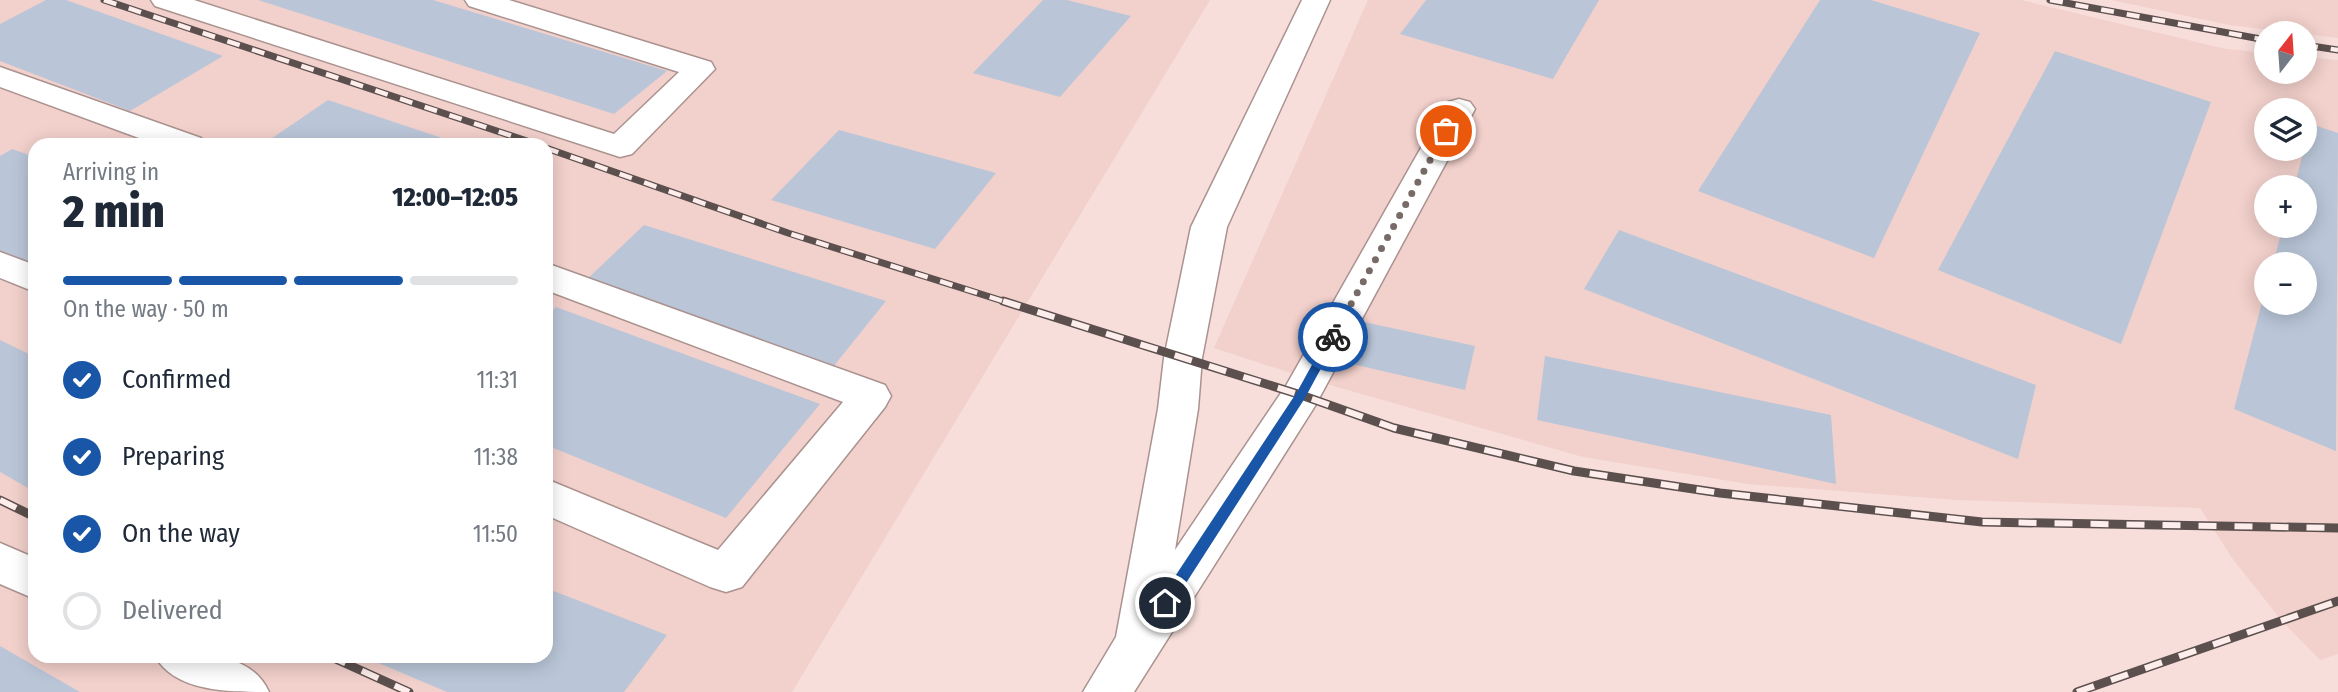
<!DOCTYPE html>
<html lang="en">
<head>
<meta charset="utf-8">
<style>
	:root { --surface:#fff; --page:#f2f2f3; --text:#1f2937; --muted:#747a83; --line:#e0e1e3; --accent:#1a56a7 }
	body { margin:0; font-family:"Fira Sans Condensed",sans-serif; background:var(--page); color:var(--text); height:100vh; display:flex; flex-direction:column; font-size:26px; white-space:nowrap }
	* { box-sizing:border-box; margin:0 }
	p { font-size:23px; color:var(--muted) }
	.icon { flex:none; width:38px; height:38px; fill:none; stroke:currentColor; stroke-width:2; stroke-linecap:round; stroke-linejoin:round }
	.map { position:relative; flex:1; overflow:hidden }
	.details { position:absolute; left:28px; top:138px; width:525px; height:525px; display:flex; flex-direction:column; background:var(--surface); border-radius:21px; box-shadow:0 4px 18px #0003 }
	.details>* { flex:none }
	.needle { width:46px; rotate:17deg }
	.tools { position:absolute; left:2254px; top:21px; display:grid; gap:14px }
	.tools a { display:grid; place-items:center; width:63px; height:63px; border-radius:50%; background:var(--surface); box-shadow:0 4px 18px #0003; font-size:35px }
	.pin { position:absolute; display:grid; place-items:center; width:60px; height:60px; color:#fff; margin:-30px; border:4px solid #fff; border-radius:50%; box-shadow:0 2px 7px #0007 }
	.courier { position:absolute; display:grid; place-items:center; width:70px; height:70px; margin:-35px; border:5px solid #1a56a7; border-radius:50%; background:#fff; color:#222; box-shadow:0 2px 9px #0007 }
	.summary em { font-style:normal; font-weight:800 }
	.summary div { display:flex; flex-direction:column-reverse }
	.summary { display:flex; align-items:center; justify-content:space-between; height:119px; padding:0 35px }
	h1 { font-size:46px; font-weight:800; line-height:52px }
	.bar { display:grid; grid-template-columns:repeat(4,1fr); gap:10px 7px; align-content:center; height:84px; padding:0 35px }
	.bar i { height:9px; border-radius:5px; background:var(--line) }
	.bar .on { background:var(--accent) }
	.bar p { grid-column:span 4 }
	ol { padding:0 35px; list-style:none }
	li { display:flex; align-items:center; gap:21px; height:77px }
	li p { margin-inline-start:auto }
	li .icon { padding:7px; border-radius:50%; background:var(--accent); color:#fff; stroke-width:4 }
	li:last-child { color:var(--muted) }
	li i { width:38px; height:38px; border:4px solid var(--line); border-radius:50% }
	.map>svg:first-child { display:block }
	.built { fill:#f2d0cb; fill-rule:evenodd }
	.building { fill:#bac6d8 }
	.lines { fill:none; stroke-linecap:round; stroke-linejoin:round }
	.minor-casing { stroke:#aa928f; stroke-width:3 }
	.minor { fill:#fff; fill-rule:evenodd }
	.rail-far1-casing { stroke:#5c504e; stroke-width:7 }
	.rail-casing { stroke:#5c504e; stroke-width:9 }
	.rail-far1 { stroke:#fdedeb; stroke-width:4.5; stroke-dasharray:13; stroke-linecap:butt }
	.rail { stroke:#fdedeb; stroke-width:6; stroke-dasharray:18; stroke-linecap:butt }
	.route { fill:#1a56a7 }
	.done { stroke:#786a67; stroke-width:7; stroke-dasharray:0 12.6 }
</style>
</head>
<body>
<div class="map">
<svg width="2338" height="692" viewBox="0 0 2338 692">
	<rect width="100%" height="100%" fill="#f7deda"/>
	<path class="built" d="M0 0H1210L792 692H0ZM35 145H546V656H35Z
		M1368 0H2021L2226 49 2266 53V72H2305V57L2338 60V654L2320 660 2282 621 2232 558 2200 508 1957 500 1748 484 1583 457 1309 379 1214 348ZM2266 110H2305V149H2266ZM2266 187H2305V226H2266ZM2266 264H2305V303H2266Z
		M2111 0H2338V38L2229 25Z"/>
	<path class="building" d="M46 0H66L223 56 130 111 0 61V24Z
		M258 0H433L667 71 614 114Z
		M1043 0H1067L1131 16 1060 97 973 73Z
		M1426 0H1599L1553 79 1400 34Z
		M1820 0H1871L1980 33 1874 258 1698 191Z
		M2055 51 2211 102 2121 344 1938 270Z
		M328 100 463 145H262Z
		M2311 124 2338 133 2336 451 2234 409 2265 291 2266 303H2305V264H2273L2283 226H2305V187H2294Z
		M839 130 996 173 935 249 771 200Z
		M12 149 35 157V266L0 251V156Z
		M644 225 886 301 833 367 583 283Z
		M1619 230 2036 385 2018 459 1584 289Z
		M556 307 820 404 726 518 546 445V316Z
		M1364 322 1475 346 1465 390 1352 364Z
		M0 340 35 357V492L0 472Z
		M1545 356 1831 415 1836 484 1537 420Z
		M546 588 667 635 624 692H447L362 656H546Z
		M0 646 80 692H0Z"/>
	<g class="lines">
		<g class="minor-casing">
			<path id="minor" d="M151 0H194L614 134 679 72 469 6 465 0H509L711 62 715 69 632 154 620 157 155 6Z
				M1302 0H1330L1227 227 1202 358 1198 409 1175 550 1287 384 1443 109 1448 102 1459 99 1470 102 1475 109 1315 406 1134 692H1083L1116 637 1158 409 1164 358 1191 227Z
				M0 67 201 138 205 145H158L0 87Z
				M0 252 35 265V292L0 278Z
				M546 263 885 385 891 396 885 407 742 587 726 592 710 587 546 515V479L718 550 843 402 546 290Z
				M0 543 35 558V599L0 584Z
				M155 656C195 656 249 648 269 692 229 692 175 692 155 656Z"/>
		</g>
		<use href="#minor" class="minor"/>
		<g class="rail-far1-casing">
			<path id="rail-far1" d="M104 0 539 145
				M2050 0 2266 40
				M2305 45 2338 50
				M546 148 788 233 1009 303"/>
		</g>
		<g class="rail-casing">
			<path id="rail" d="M1003 301 1301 395 1394 428 1574 471 1720 493 1982 522 2338 528
				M0 500 35 517
				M329 656 409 692
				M2077 692 2338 601"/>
		</g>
		<use href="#rail-far1" class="rail-far1"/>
		<use href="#rail" class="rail"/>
	</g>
	<path class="route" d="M1329 334 1338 337 1305 398 1170 608H1160V599L1297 392Z"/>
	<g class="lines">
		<path class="done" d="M1333 337 1446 131"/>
	</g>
</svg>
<div class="tools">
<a><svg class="needle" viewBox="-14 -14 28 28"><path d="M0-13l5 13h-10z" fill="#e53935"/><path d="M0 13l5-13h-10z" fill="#747a83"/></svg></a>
<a><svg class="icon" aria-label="layers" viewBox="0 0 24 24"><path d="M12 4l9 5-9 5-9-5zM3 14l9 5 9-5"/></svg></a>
<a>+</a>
<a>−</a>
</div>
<div class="pin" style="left:1446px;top:131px;background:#ea580c"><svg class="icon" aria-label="bag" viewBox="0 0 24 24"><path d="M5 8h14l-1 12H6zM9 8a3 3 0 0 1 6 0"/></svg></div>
<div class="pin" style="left:1165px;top:603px;background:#1f2937"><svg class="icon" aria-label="home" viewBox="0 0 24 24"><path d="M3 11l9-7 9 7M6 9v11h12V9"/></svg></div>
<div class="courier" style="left:1333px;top:337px"><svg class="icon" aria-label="bike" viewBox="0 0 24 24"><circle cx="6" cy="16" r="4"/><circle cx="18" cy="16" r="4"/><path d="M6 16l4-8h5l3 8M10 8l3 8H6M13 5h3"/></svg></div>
<section class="details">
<div class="summary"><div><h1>2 min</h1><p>Arriving in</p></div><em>12:00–12:05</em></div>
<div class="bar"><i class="on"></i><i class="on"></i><i class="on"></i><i></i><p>On the way · 50 m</p></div>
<ol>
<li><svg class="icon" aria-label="check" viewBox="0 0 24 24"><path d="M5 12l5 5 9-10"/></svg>Confirmed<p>11:31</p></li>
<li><svg class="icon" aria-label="check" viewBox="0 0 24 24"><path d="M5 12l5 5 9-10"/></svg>Preparing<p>11:38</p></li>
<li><svg class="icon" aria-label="check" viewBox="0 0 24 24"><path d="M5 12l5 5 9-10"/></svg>On the way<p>11:50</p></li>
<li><i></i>Delivered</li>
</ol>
</section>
</div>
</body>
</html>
